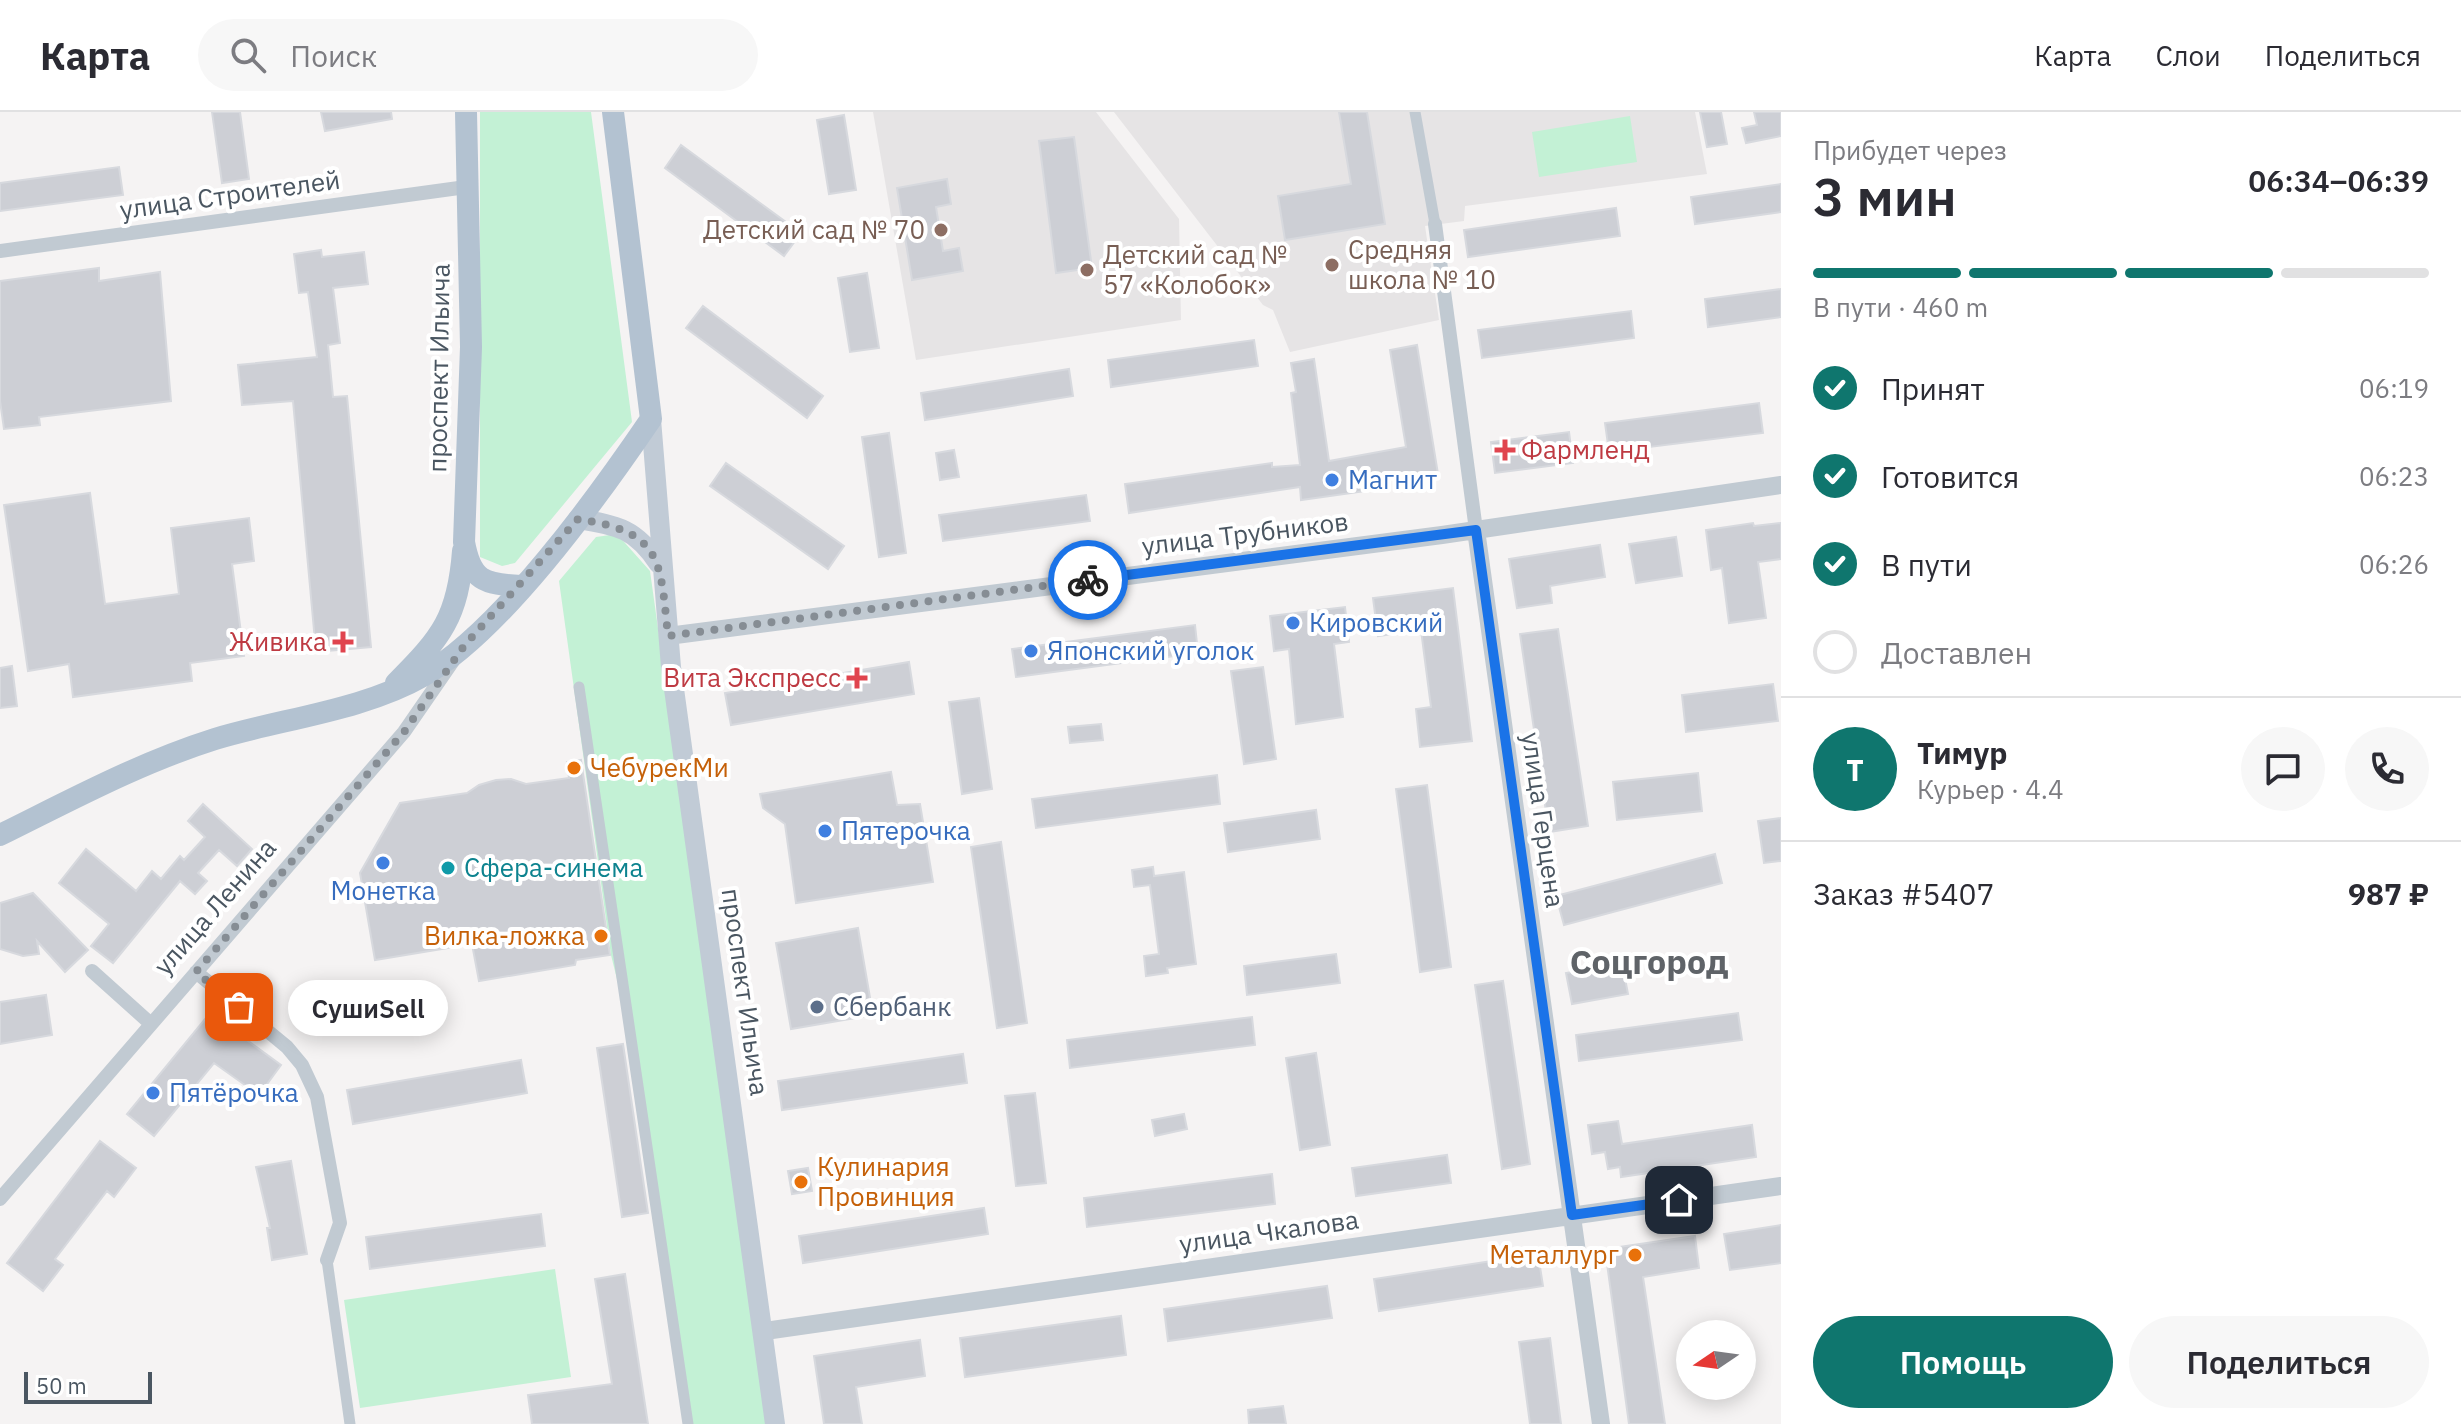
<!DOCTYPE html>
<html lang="ru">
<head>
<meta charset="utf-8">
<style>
	:root { --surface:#fff; --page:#f7f7f7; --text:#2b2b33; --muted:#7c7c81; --line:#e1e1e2; --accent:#0f766e }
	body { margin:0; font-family:"IBM Plex Sans",sans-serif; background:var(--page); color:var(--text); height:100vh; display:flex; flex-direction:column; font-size:30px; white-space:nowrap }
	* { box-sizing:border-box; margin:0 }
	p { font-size:26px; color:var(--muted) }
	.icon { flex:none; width:44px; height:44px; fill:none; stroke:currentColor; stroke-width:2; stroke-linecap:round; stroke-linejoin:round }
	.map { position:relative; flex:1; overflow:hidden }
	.side { display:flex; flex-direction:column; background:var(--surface); width:680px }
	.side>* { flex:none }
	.needle { width:52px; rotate:257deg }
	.buttons { position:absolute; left:1676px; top:1208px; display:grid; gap:16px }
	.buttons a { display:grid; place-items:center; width:80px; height:80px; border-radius:50%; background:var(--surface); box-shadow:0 4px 20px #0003; font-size:40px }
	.scale { position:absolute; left:24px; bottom:20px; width:128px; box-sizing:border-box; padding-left:8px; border:4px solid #4a5661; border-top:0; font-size:22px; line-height:28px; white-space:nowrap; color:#4a5661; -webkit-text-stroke:6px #fff; paint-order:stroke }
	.pin { position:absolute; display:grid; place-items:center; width:68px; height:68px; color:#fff; margin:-34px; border-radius:16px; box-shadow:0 4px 12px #0006 }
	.courier { position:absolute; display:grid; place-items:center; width:80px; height:80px; margin:-40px; border:6px solid #1a73e8; border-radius:50%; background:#fff; color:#222; box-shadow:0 2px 10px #0007 }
	.bubble { position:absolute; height:56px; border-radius:28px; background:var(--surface); box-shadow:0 4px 20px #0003; font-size:26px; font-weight:600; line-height:56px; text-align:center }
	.summary em { font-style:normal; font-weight:600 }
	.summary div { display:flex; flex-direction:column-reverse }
	.summary { display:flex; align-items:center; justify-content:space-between; height:136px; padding:0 32px }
	h1 { font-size:52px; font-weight:600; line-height:60px }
	.bar { display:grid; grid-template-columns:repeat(4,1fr); gap:12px 8px; align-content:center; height:96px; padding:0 32px }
	.bar i { height:10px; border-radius:6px; background:var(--line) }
	.bar .current { background:var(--accent) }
	.bar p { grid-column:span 4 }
	.line { display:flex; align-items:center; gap:20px; padding:0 32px; border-top:2px solid var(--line) }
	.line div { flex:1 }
	.round { display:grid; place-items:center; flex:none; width:84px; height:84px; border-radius:42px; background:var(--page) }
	ol { padding:0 32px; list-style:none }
	li { display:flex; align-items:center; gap:24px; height:88px }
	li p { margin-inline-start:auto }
	li .icon { padding:8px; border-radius:50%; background:var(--accent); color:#fff; stroke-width:4 }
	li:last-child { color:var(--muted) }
	li i { width:44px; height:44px; border:4px solid var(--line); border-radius:50% }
	.action { display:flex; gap:16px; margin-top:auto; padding:16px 32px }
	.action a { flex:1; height:92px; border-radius:48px; background:var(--accent); color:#fff; font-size:32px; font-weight:600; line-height:92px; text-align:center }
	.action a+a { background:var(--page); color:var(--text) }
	header { display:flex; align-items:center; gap:48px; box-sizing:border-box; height:112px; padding:0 40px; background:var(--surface); border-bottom:2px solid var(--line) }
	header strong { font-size:38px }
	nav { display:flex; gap:44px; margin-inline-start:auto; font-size:28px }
	.search { width:560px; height:72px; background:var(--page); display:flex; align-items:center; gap:20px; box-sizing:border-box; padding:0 28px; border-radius:44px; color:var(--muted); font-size:30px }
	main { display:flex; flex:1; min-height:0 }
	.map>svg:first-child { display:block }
	.education { fill:#e6e4e5 }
	.green { fill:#c3f1d5 }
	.building { fill:#cdcfd5; stroke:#d7d9de; stroke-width:2 }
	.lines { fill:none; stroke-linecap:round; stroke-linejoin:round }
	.pedestrian { stroke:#c1cad2; stroke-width:11 }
	.minor { stroke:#c1cad2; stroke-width:14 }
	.tertiary { stroke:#c1cad2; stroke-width:18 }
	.secondary { stroke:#c1cbd6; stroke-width:20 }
	.primary { stroke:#b3c2d1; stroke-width:22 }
	.done { stroke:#868d94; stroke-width:8; stroke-dasharray:0 14.4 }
	.route { stroke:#1a73e8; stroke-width:10 }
	.education-dot { fill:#8d6e63; stroke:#fff; stroke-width:3 }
	.health-dot { fill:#e0444e; stroke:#fff; stroke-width:3 }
	.shop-dot { fill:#3f7fe0; stroke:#fff; stroke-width:3 }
	.food-dot { fill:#e8710a; stroke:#fff; stroke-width:3 }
	.culture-dot { fill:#0f9aa8; stroke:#fff; stroke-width:3 }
	.service-dot { fill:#5c6f8a; stroke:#fff; stroke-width:3 }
	.labels { text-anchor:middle; stroke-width:8; stroke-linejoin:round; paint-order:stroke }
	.street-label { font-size:26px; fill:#4a5661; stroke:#fff }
	.education-label { font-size:26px; fill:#785e54; stroke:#fff; text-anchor:start }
	.health-label { font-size:26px; fill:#be3a42; stroke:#fff; text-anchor:end }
	.shop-label { font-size:26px; fill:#366cbe; stroke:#fff; text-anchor:start }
	.food-label { font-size:26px; fill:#c56008; stroke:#fff; text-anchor:start }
	.culture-label { font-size:26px; fill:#0d838f; stroke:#fff; text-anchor:start }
	.service-label { font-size:26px; fill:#4e5e75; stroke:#fff; text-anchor:start }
	.district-label { font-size:34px; font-weight:bold; fill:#5f6368; stroke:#fff }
</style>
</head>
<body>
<header>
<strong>Карта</strong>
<div class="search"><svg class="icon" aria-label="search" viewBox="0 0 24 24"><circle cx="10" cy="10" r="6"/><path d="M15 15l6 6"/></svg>Поиск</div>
<nav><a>Карта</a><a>Слои</a><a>Поделиться</a></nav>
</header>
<main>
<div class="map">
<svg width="1781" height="1312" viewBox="0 0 1781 1312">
	<rect width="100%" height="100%" fill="#f5f3f3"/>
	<path class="education" d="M873 0H1096L1179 107 1181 208 916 248Z
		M1114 0H1695L1707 62 1465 94 1464 109 1425 114 1439 208 1290 240 1273 198 1263 193Z"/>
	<path class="green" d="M480 0H591L632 310 515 451 502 454 480 445Z
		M1630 4 1637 50 1539 65 1532 20Z
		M617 422 650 459 769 1312H685L630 920 611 843 559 469 596 425Z
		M555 1157 571 1265 360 1296 344 1188Z"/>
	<path class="building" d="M212 0H240L249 67 222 71Z
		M321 0H391L392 7 325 19Z
		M1339 0H1367L1385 112 1285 128 1278 84 1351 72Z
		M1700 0H1721L1727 32 1707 35Z
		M1754 0H1781V24L1746 31 1742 16 1757 13Z
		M844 3 856 78 829 82 817 8Z
		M1074 25 1092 156 1056 161 1039 29Z
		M681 33 801 121 784 144 665 56Z
		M119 55 123 83 0 99V71Z
		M947 67 951 92 936 95 943 139 959 136 963 159 912 168 897 76Z
		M1781 72V100L1695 112 1691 85Z
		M1616 96 1620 124 1468 145 1464 118Z
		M321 138 322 145 364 140 368 172 333 176 340 231 328 233 333 285 347 284 371 535 316 540 293 289 242 293 238 253 317 245 308 180 299 181 294 142Z
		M99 156V169L160 160 171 289 39 305 40 313 4 317 0 289V169Z
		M867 161 879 236 850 240 838 166Z
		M1781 177V205L1708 215 1705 187Z
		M703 194 823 284 807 306 686 216Z
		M1631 199 1634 226 1482 246 1478 218Z
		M1254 228 1258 254 1111 275 1108 248Z
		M1417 233 1438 362 1365 370 1366 379 1301 388 1300 375 1129 401 1125 372 1272 351V355L1300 353 1291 281 1296 280 1291 251 1314 247 1329 349 1406 335 1390 238Z
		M1069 257 1073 284 925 308 921 281Z
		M1759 291 1763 321 1609 340 1605 311Z
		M1569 320 1573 351 1495 361 1491 330Z
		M889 321 906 441 879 445 862 325Z
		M954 338 959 365 940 368 936 341Z
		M726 351 844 434 828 457 710 374Z
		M90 381 105 492 179 482 171 416 249 406 254 449 232 452 244 544 190 551 192 569 73 585 69 552 28 559 4 393Z
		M1086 383 1090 409 943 429 939 403Z
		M1753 411 1754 414 1781 411V447L1758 450 1766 506 1729 511 1722 456 1711 458 1706 418Z
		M1676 425 1682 464 1636 471 1629 432Z
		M1600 433 1605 465 1550 474 1552 491 1517 496 1509 447Z
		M1453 476 1472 629 1420 635 1416 597 1431 595 1421 518 1378 524 1373 486Z
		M1345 495 1349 530 1334 532 1343 605 1296 612 1289 537 1274 539 1270 504Z
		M1195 513 1198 541 1016 565 1012 537Z
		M1558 517 1588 714 1549 720 1520 522Z
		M909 550 914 582 731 613 725 581Z
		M12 554 17 594 0 596V556Z
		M1263 555 1276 647 1244 652 1231 559Z
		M1773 572 1778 609 1686 620 1682 583Z
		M979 586 992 677 962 682 949 590Z
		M1101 612 1103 628 1070 631 1068 615Z
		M581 648 610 843 576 848 575 853 479 869 472 832 375 848 360 761 400 691 467 681 479 673 496 668 511 667 526 672 569 666 567 650Z
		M891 660 897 693 920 692 933 770 796 791 785 712 763 696 760 682Z
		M1698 661 1702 699 1617 708 1613 670Z
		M1217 663 1220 692 1036 716 1032 687Z
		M1427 673 1451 855 1420 860 1396 677Z
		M203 692 252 737 237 754 219 738 198 761 207 769 195 782 180 769 113 851 91 834 109 812 59 771 86 737 136 779 152 759 161 767 180 744 184 748 205 725 188 709Z
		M1316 698 1320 727 1228 740 1224 711Z
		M1781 706V749L1764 751 1758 709Z
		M1001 730 1027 911 997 916 971 735Z
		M1715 742 1722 771 1564 813 1556 784Z
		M1153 755 1154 764 1184 760 1196 852 1167 856 1168 861 1146 864 1144 844 1159 842 1150 773 1134 775 1132 758Z
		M33 781 88 838 65 860 37 829 39 842 23 844 0 837V791Z
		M858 816 873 903 791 917 776 831Z
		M1336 842 1340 871 1247 883 1244 854Z
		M1622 851 1628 882 1572 892 1566 861Z
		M1503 869 1530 1052 1502 1057 1475 873Z
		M46 883 52 923 0 932V890Z
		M210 901 281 953 259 983 214 951 154 1024 127 1002Z
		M1738 901 1742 928 1579 949 1576 923Z
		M1252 905 1255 933 1070 956 1067 928Z
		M623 932 648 1101 622 1105 597 936Z
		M1316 941 1330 1033 1300 1038 1286 946Z
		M963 942 967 971 782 998 778 969Z
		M521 948 527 981 353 1012 347 978Z
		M1035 981 1046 1071 1016 1074 1005 984Z
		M1184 1002 1187 1017 1155 1024 1152 1008Z
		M1618 1009 1622 1032 1752 1013 1756 1045 1621 1065 1620 1055 1608 1057 1605 1040 1592 1042 1588 1013Z
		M100 1029 136 1056 114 1085 107 1079 55 1147 63 1153 43 1179 7 1151Z
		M1447 1043 1451 1071 1356 1084 1352 1056Z
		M291 1049 307 1142 272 1148 267 1116H270L256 1055Z
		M808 1056 812 1079 792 1082 788 1059Z
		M1272 1062 1275 1092 1087 1115 1084 1086Z
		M984 1096 988 1122 803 1151 799 1124Z
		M541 1102 545 1134 370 1157 366 1125Z
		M1781 1113V1151L1730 1158 1724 1122Z
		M1695 1124 1699 1156 1643 1165 1665 1312H1629L1605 1137Z
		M1538 1142 1543 1174 1379 1199 1374 1167Z
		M625 1162 648 1312H532L528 1283 612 1272 595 1167Z
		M1327 1174 1332 1206 1168 1229 1164 1197Z
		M1121 1204 1126 1243 965 1265 960 1226Z
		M1550 1226 1561 1312H1530L1519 1230Z
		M920 1228 925 1264 856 1275 862 1312H824L814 1244Z
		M1283 1294 1286 1312H1249L1248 1298Z"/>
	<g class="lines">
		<path class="pedestrian" d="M1415 0 1435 112
			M579 575 688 1312
			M327 1148 350 1312"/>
		<path class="minor" d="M1435 112 1476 418
			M0 139 466 75
			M92 859 151 912
			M196 860 287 935 302 953 317 985 340 1111 327 1148
			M0 1087 404 620 453 549"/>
		<path class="tertiary" d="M1476 418 1601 1312
			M668 524 1442 423 1781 373
			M765 1219 1781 1074"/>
		<path class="secondary" d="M651 307 671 555 775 1312
			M578 407C618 413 636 417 659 452"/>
		<path class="primary" d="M466 0 471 235 464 430C471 469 484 472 521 474
			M396 571C442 525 458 505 463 439
			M0 723C71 688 139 651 215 627 281 607 364 598 423 564 501 520 600 382 651 307L613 0"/>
	</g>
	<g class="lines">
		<path class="done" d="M239 895 196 860 404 620 464 534 578 407C663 420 660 448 668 524L1088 468"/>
		<path class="route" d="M1088 468 1476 418 1572 1103 1679 1088"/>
	</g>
	<g class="education-dot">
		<circle cx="941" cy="118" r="8"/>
		<circle cx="1332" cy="153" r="8"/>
		<circle cx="1087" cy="158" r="8"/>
	</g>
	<g class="health-dot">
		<path d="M1501 326h8v8h8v8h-8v8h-8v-8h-8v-8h8z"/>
		<path d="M339 518h8v8h8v8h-8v8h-8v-8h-8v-8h8z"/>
		<path d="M853 554h8v8h8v8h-8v8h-8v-8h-8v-8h8z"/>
	</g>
	<g class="shop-dot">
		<circle cx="1332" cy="368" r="8"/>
		<circle cx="1293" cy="511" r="8"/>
		<circle cx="1031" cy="539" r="8"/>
		<circle cx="825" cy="719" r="8"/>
		<circle cx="383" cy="751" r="8"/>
		<circle cx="153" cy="981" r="8"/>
	</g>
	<g class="food-dot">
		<circle cx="574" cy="656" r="8"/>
		<circle cx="601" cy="824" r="8"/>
		<circle cx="801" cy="1070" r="8"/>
		<circle cx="1635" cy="1143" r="8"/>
	</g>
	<circle class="culture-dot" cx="448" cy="756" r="8"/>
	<circle class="service-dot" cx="817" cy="895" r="8"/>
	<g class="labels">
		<g class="street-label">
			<text transform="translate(230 83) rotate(-8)" y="9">улица Строителей</text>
			<text transform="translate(439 256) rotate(-89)" y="9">проспект Ильича</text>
			<text transform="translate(1245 422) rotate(-7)" y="9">улица Трубников</text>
			<text transform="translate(1543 708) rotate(82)" y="9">улица Герцена</text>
			<text transform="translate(215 795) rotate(-49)" y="9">улица Ленина</text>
			<text transform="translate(745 880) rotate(82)" y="9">проспект Ильича</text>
			<text transform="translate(1269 1120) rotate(-8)" y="9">улица Чкалова</text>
		</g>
		<g class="education-label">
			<text x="925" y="127" text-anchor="end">Детский сад № 70</text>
			<text x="1348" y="147">Средняя<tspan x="1348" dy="30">школа № 10</tspan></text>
			<text x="1103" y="152">Детский сад №<tspan x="1103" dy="30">57 «Колобок»</tspan></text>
		</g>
		<g class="health-label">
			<text x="1521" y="347" text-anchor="start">Фармленд</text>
			<text x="327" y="539">Живика</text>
			<text x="841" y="575">Вита Экспресс</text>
		</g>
		<g class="shop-label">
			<text x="1348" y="377">Магнит</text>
			<text x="1309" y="520">Кировский</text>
			<text x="1047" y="548">Японский уголок</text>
			<text x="841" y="728">Пятерочка</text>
			<text x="383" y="788" text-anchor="middle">Монетка</text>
			<text x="169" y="990">Пятёрочка</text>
		</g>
		<g class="food-label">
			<text x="590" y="665">ЧебурекМи</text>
			<text x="585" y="833" text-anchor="end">Вилка-ложка</text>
			<text x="817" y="1064">Кулинария<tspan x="817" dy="30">Провинция</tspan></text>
			<text x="1619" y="1152" text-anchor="end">Металлург</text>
		</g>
		<g class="culture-label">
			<text x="464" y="765">Сфера-синема</text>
		</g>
		<g class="service-label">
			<text x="833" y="904">Сбербанк</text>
		</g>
		<g class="district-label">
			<text x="1649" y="862">Соцгород</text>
		</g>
	</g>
</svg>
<div class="buttons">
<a><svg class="needle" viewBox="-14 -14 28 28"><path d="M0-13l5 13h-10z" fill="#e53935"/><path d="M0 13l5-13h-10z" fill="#7c7c81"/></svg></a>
</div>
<div class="scale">50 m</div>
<div class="pin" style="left:239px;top:895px;background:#ea580c"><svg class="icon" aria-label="bag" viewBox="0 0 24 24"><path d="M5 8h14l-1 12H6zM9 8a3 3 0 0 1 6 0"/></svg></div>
<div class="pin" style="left:1679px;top:1088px;background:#1f2937"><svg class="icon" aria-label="home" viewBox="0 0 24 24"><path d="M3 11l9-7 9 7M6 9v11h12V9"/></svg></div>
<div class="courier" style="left:1088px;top:468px"><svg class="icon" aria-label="bike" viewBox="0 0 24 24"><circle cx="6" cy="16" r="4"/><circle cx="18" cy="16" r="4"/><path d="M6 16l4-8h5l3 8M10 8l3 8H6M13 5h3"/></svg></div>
<div class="bubble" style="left:288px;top:868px;width:160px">СушиSell</div>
</div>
<section class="side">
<div class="summary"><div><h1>3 мин</h1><p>Прибудет через</p></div><em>06:34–06:39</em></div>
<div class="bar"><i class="current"></i><i class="current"></i><i class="current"></i><i></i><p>В пути · 460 m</p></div>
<ol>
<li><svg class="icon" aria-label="check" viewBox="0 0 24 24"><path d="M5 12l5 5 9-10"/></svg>Принят<p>06:19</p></li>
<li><svg class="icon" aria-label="check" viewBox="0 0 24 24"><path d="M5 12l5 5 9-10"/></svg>Готовится<p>06:23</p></li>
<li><svg class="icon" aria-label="check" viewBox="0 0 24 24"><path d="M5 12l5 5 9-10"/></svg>В пути<p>06:26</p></li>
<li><i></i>Доставлен</li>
</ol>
<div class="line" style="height:144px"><b class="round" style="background:var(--accent);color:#fff">Т</b><div><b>Тимур</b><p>Курьер · 4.4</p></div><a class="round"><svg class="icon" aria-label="chat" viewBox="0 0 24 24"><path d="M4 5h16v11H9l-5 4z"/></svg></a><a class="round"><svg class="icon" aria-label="phone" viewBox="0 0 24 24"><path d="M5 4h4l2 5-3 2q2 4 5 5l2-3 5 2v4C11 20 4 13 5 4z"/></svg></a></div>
<div class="line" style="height:104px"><div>Заказ #5407</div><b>987 ₽</b></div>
<div class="action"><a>Помощь</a><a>Поделиться</a></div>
</section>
</main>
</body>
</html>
